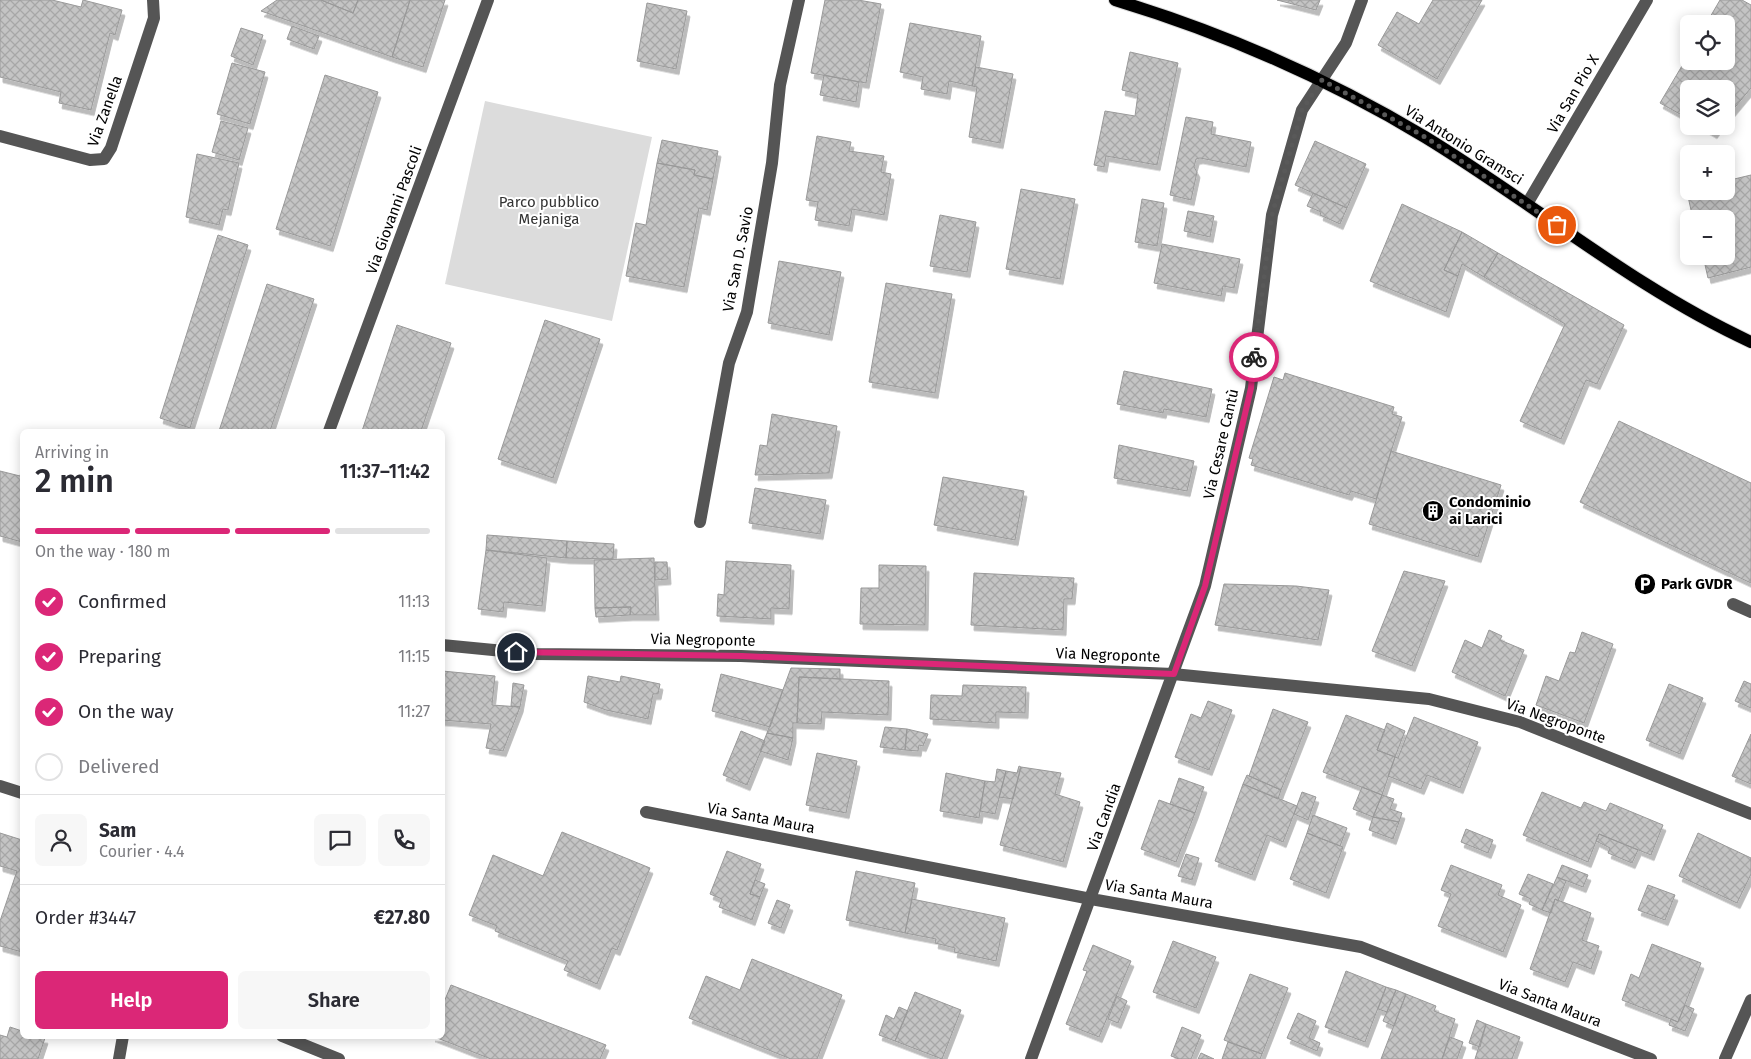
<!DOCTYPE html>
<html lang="en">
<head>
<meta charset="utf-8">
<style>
	:root { --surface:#fff; --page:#f7f7f7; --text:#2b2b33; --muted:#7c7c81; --line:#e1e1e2; --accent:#db2777 }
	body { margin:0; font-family:"Fira Sans",sans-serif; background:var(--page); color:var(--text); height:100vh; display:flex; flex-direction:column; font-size:19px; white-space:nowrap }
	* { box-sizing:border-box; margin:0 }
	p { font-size:16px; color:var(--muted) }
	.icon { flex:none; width:28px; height:28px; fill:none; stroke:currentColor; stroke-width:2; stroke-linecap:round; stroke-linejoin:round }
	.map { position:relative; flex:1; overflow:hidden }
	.drawer { position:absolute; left:20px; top:429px; width:425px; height:610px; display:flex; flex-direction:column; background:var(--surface); border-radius:8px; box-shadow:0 2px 12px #0003 }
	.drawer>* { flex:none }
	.buttons { position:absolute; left:1680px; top:15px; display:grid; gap:10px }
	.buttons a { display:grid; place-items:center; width:55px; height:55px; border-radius:8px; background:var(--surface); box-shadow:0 2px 12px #0003; font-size:25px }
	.pin { position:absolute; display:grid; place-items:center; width:42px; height:42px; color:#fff; margin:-21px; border:2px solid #fff; border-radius:50%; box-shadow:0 1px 5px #0007 }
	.courier { position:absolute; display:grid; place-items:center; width:50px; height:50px; margin:-25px; border:4px solid #db2777; border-radius:50%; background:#fff; color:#222; box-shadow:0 1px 6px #0007 }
	.overview em { font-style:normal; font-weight:600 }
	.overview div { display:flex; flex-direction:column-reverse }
	.overview { display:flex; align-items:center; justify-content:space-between; height:85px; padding:0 15px }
	h1 { font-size:32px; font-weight:600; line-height:38px }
	.bar { display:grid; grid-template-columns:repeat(4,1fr); gap:8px 5px; align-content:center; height:60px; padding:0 15px }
	.bar i { height:6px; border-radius:4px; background:var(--line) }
	.bar .active { background:var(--accent) }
	.bar p { grid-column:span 4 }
	.line { display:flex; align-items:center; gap:12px; padding:0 15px; border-top:1px solid var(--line) }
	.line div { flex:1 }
	.round { display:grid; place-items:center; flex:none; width:52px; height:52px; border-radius:8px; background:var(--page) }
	ol { padding:0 15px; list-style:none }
	li { display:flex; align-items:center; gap:15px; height:55px }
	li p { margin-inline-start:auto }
	li .icon { padding:5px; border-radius:50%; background:var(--accent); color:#fff; stroke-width:4 }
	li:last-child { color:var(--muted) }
	li i { width:28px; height:28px; border:2px solid var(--line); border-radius:50% }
	.action { display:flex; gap:10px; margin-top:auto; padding:10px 15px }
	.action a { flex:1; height:58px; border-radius:8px; background:var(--accent); color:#fff; font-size:20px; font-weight:600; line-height:58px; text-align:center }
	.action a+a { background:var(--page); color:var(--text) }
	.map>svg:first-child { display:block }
	.green { fill:#dcdcdc }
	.building { fill:url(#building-cross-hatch); stroke:#999; filter:url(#shadow) }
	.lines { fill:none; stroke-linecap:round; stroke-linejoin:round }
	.major-casing { stroke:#dbdbdb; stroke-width:14 }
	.minor { stroke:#555; stroke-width:12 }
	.major { stroke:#000; stroke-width:12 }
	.done { stroke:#595959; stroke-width:5; stroke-dasharray:0 9 }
	.route { stroke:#db2777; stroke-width:6 }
	.labels { text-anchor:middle; stroke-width:4; stroke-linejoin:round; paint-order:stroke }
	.street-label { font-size:15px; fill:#000; stroke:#fff }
	.park-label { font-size:15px; fill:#333; stroke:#fff }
	.poi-label { font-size:15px; font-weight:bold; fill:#000; stroke:#fff; text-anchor:start }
</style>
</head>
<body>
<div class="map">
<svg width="1751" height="1059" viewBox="0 0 1751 1059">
	<defs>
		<pattern id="building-cross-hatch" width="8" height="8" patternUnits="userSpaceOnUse" patternTransform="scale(1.25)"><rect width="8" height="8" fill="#c4c4c4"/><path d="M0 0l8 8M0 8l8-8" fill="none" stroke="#a7a7a7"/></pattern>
		<filter id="shadow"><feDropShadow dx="3" dy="5.5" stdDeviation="0" flood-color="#0004"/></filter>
	</defs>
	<rect width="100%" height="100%" fill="#fff"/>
	<path class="green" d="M485 101 652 137 612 321 445 284Z"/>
	<path class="building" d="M0 0H52L81 7 83 0 122 10 115 35 110 33 91 110 59 103 61 92 0 77Z
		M277 0H321L353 13 358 0H410L392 57 261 11Z
		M321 0H358L353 13Z
		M410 0H445L423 67 392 57Z
		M825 0H858L881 4 866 83 811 73Z
		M1277 0H1320L1316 10Z
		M1433 0H1482L1437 79 1378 45 1397 12 1419 24Z
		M1720 0H1742L1751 5V88L1726 118V89H1689V119L1660 103 1689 54V61H1726V24H1706Z
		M647 3 687 11 676 69 637 61Z
		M910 23 981 36 972 86 949 81 947 94 921 89 923 77 900 72Z
		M292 26 319 36 314 49 287 39Z
		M241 28 263 35 253 65 231 56Z
		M1130 52 1178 63 1157 165 1106 156 1104 167 1094 165 1105 111 1135 116 1138 94 1122 90Z
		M232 63 265 72 250 124 217 114Z
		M976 67 1013 74 1000 143 969 137 977 87 972 86Z
		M325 75 378 92 330 246 276 229Z
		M824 75 859 82 856 102 820 95Z
		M1186 117 1213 122 1211 134 1251 142 1246 167 1200 158 1196 159 1194 167 1197 172 1191 200 1170 195Z
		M221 121 248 128 239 160 212 152Z
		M1702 126H1719L1714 133Z
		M817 136 851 142 849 151 884 156 881 172 891 174 884 215 852 209 849 226 815 220 818 202 806 200Z
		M662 140 718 151 713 179 694 175 695 170 657 163Z
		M1315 141 1366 164 1347 208 1295 185Z
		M197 154 239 163 228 210 223 209 219 225 186 217Z
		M657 163 695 170 694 175 713 179 707 210 699 208 684 287 626 276 636 223 646 225Z
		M1751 175V267L1708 278 1703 256H1726V219H1693L1687 192 1726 191V181Z
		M1021 189 1075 199 1060 279 1006 269Z
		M1313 193 1347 208 1340 224 1320 215 1321 212 1307 206Z
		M1142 199 1164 203 1157 246 1135 242Z
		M1402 204 1462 232 1444 270 1458 276 1446 312 1370 281Z
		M1188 211 1214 216 1210 237 1184 231Z
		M940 215 976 222 967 272 930 266Z
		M1462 232 1498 253 1484 277 1462 264 1458 276 1444 270Z
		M218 235 248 245 190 428 160 418Z
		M1162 244 1240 259 1234 288 1223 286 1221 296 1154 283Z
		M1498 253 1624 325 1597 384 1586 380 1561 439 1520 421 1565 324 1484 277Z
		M779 261 841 272 829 335 768 323Z
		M886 283 952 294 935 393 869 382Z
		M267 284 314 299 270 431H219Z
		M545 320 600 339 553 478 498 459Z
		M397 325 451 343 421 431H362Z
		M1124 371 1212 389 1206 417 1164 409 1163 413 1117 404Z
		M1285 373 1394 407 1392 414 1402 417 1376 499 1351 491 1349 495 1251 465 1253 459 1249 458 1274 377 1283 380Z
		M772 414 837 426 829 473 755 475 760 445 767 446Z
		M1619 421 1751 483V583L1580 502Z
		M1119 445 1194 461 1187 491 1114 478Z
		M1391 451 1501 485 1478 557 1369 524Z
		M22 468V542L0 536V471L20 476Z
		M943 477 1024 491 1015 540 934 525Z
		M755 488 826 500 820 534 749 523Z
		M487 535 567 541 566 558 486 550Z
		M567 541 614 544 613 559 566 558Z
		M486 550 547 558 542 606 504 602 503 612 478 609Z
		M654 558 656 615H630L631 607 595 608 594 560Z
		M726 561 791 565 789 609 771 608V619L717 616 718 594 724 595Z
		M655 562H667L668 579 655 580Z
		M879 565 926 566 925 625 860 624 861 588H879Z
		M1404 571 1445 581 1412 666 1372 651Z
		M974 573 1074 578 1072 599H1064L1063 630 971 625Z
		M1224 584 1296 586 1329 590 1318 640 1215 625Z
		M631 607 630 615 596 617 595 608Z
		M1489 630 1502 636 1500 640 1524 650 1505 696 1452 672 1465 640 1482 648Z
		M1582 632 1613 644 1584 723 1536 705 1546 676 1559 681 1570 652 1575 653Z
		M791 668 840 669V679L799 677 797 723H793V738L767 733Z
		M442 671 495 676 492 705 520 707 503 751 486 748 491 724 442 720Z
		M721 674 783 690 770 727 712 711Z
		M588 676 620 682 621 676 660 684 658 694H653L648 719 606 710 584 702Z
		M799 677 889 681 888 715 822 712 821 724 797 723Z
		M1744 681 1751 684V708L1735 701Z
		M513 683 524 685 520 707 511 706Z
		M1669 684 1703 698 1680 754 1646 740Z
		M963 685 1026 687 1025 713 996 712V723L930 719 931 695 962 696Z
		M1208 701 1232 710 1209 770 1175 757 1191 714 1201 718Z
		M1273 709 1308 722 1281 790 1249 776Z
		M1346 715 1385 730 1377 750 1395 757 1382 795 1323 772Z
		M1414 717 1478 742 1460 788 1427 775 1421 789 1388 776 1395 757 1398 758Z
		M1387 723 1405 731 1395 757 1377 750Z
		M885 727 907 729 905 750 880 747Z
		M907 729 928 734 923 746 919 745 918 751 905 750Z
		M741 731 765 741 747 785 723 775Z
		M767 733 793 738 788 760 760 751Z
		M1751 734V784L1732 776Z
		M817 753 857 761 846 813 806 805Z
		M1019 766 1021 767 1013 799 999 797 1006 771 1017 773Z
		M1021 767 1061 773 1055 794 1080 802 1063 862 1000 845Z
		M997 769 1006 771 995 814 980 811 985 781 995 782Z
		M946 773 985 781 979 818 940 811Z
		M1247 775 1281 790 1278 799 1243 784Z
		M1179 778 1204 787 1195 813 1170 804Z
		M1243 784 1297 806 1283 842 1267 835 1252 875 1215 861Z
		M1362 787 1382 795 1373 817 1353 809Z
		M1302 792 1316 797 1308 820 1294 814Z
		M1542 792 1581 808 1584 802 1606 811 1610 803 1663 825 1651 855 1599 834 1588 862 1523 835Z
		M1382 795 1394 799 1390 809 1402 813 1399 822 1373 817Z
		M1159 800 1195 813 1176 862 1141 849Z
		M1313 815 1347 828 1340 846 1307 833Z
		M1373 817 1399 822 1393 839 1369 830Z
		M1466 829 1493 840 1488 853 1461 842Z
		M562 832 650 868 617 950 612 948 597 984 564 970 568 961 495 931 497 926 469 915 493 855 543 876Z
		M0 833 22 840V952L0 946V921L17 871 0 866Z
		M1307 833 1343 847 1326 893 1290 879Z
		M1698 833 1751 858V874L1737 903 1679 876Z
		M1599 834 1638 850 1632 863 1608 853 1610 848 1596 841Z
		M727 851 761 864 750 894 760 897 752 920 719 907 722 899 710 894Z
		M1186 854 1199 858 1192 880 1178 876Z
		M1451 865 1502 885 1498 895 1521 905 1503 952 1438 926 1451 894 1441 890Z
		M1562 865 1588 875 1583 887 1557 877Z
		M856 871 915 883 905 933 846 920Z
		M1528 874 1553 884 1542 910 1529 904 1531 899 1519 894Z
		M1557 877 1566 881 1558 901 1555 899 1551 913 1542 910Z
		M755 880 765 884 760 897 750 894Z
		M1648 885 1675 895 1665 920 1638 910Z
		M912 899 1005 918 996 961 954 952 955 948 935 943 936 939 905 933Z
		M1555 899 1591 913 1582 940 1599 946 1591 969 1573 962 1565 982 1530 969Z
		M777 900 790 905 781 928 768 923Z
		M1173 941 1216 957 1196 1008 1153 992Z
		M1652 944 1701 963 1678 1022 1622 1000 1631 974 1639 978Z
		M1093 945 1131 961 1099 1037 1066 1024 1087 971 1083 970Z
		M752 959 842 995 817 1059H791L689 1018 706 976 740 990Z
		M1346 971 1386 987 1365 1042 1325 1027Z
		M1250 974 1288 988 1262 1054 1224 1040Z
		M451 985 606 1045 600 1059H491L432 1036H442V1007Z
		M1386 987 1396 990 1387 1012 1378 1009Z
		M1396 990 1406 994 1394 1026 1383 1021Z
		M915 992 961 1010 942 1059 895 1041Z
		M1406 994 1436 1006 1434 1011 1455 1019 1442 1059H1381Z
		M1117 996 1127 1001 1118 1023 1108 1019Z
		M1685 1005 1694 1009 1685 1031 1669 1025 1671 1019 1678 1022Z
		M899 1007 908 1011 895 1041 879 1035 886 1015 894 1019Z
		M1298 1013 1316 1021 1309 1038 1320 1043 1317 1051 1287 1038Z
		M1477 1020 1486 1024 1480 1047 1469 1043Z
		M1486 1024 1520 1037 1512 1059H1475Z
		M10 1027 22 1031V1036L45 1038 38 1059H0V1035L7 1037Z
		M1182 1027 1201 1035 1191 1059H1179L1171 1056Z
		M1450 1037 1463 1042 1457 1059H1442Z
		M1228 1042 1262 1054 1260 1059H1222Z
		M1201 1053 1214 1059H1198Z"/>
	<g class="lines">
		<g class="major-casing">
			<path id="major" d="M1115 0C1224 33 1327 78 1425 137 1535 204 1634 288 1751 342"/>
		</g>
		<path class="minor" d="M0 136 90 160 104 159 111 148 154 18 153 0
			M1527 204 1647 0
			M329 431 488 0
			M700 522 729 363 747 312 772 163 780 85 799 0
			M1733 604 1751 612
			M442 645 534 654 741 656 1173 674 1429 699 1520 722 1751 814
			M0 786 22 793
			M646 812 1091 899 1361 947 1651 1059
			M282 1036 339 1059
			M119 1059 123 1036
			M1031 1059 1205 586 1251 388 1272 215 1302 110 1346 43 1362 0
			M1725 1059 1751 1000"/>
		<use href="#major" class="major"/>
	</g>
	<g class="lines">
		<path class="done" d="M1254 357 1272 215 1302 110 1322 80 1425 137 1557 225"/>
		<path class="route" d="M516 652 742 656 1174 674 1205 586 1251 388 1254 357"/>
	</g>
	<defs>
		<g id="building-disc" transform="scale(1.125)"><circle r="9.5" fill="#000" stroke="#fff"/><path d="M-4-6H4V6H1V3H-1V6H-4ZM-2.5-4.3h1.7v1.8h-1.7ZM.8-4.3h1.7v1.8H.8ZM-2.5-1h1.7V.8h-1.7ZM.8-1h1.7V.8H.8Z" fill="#fff"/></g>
		<g id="parking-disc" transform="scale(1.125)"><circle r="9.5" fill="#000" stroke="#fff"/><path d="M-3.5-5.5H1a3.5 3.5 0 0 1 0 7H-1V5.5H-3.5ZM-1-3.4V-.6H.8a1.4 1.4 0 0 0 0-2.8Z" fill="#fff"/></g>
	</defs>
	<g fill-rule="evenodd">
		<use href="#building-disc" x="1433" y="511"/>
		<use href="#parking-disc" x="1645" y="584"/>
	</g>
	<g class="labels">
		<g class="street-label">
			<text transform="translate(1573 94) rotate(-60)" y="5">Via San Pio X</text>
			<text transform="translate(105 111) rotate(-70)" y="5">Via Zanella</text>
			<text transform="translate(1464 145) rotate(32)" y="5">Via Antonio Gramsci</text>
			<text transform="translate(394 210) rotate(-70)" y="5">Via Giovanni Pascoli</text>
			<text transform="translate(738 259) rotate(-79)" y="5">Via San D. Savio</text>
			<text transform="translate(1221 444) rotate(-77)" y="5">Via Cesare Cantù</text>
			<text transform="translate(703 640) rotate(1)" y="5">Via Negroponte</text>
			<text transform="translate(1108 655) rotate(2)" y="5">Via Negroponte</text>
			<text transform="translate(1556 721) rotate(20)" y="5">Via Negroponte</text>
			<text transform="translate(1104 817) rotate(-70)" y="5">Via Candia</text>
			<text transform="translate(761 818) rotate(11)" y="5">Via Santa Maura</text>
			<text transform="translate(1159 894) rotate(10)" y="5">Via Santa Maura</text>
			<text transform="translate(1550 1003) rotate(21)" y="5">Via Santa Maura</text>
		</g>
		<g class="park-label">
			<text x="549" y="207">Parco pubblico<tspan x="549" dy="17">Mejaniga</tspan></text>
		</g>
		<g class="poi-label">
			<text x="1449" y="507">Condominio<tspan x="1449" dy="17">ai Larici</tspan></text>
			<text x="1661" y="589">Park GVDR</text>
		</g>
	</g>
</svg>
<div class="buttons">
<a><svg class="icon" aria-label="locate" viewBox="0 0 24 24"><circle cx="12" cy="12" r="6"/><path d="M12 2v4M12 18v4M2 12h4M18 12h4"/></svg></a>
<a><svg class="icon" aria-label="layers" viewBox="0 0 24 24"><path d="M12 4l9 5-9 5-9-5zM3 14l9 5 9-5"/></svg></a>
<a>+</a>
<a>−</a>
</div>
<div class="pin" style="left:1557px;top:225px;background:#ea580c"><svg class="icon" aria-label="bag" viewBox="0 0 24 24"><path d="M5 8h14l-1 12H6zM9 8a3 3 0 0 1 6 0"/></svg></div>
<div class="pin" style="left:516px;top:652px;background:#1f2937"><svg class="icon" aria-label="home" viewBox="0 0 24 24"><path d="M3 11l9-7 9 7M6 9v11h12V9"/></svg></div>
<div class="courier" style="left:1254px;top:357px"><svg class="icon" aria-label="bike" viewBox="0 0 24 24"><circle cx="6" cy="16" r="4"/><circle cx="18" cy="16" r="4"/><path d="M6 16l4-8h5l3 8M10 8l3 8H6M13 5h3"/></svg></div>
<section class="drawer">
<div class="overview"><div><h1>2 min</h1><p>Arriving in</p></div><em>11:37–11:42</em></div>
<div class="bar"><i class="active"></i><i class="active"></i><i class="active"></i><i></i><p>On the way · 180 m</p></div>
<ol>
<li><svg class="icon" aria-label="check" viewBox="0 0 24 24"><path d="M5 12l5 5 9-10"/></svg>Confirmed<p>11:13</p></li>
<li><svg class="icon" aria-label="check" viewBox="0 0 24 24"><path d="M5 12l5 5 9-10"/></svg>Preparing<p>11:15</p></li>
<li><svg class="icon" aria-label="check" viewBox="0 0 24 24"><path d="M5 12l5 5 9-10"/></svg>On the way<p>11:27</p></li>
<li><i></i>Delivered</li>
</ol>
<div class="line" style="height:90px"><a class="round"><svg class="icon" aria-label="person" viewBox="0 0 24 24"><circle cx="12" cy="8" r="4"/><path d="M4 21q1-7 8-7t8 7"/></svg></a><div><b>Sam</b><p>Courier · 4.4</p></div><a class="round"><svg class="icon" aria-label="chat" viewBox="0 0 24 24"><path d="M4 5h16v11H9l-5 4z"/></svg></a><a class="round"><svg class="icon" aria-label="phone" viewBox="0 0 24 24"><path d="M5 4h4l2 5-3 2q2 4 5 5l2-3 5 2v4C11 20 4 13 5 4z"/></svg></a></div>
<div class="line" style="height:65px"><div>Order #3447</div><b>€27.80</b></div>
<div class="action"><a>Help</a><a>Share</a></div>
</section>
</div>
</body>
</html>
